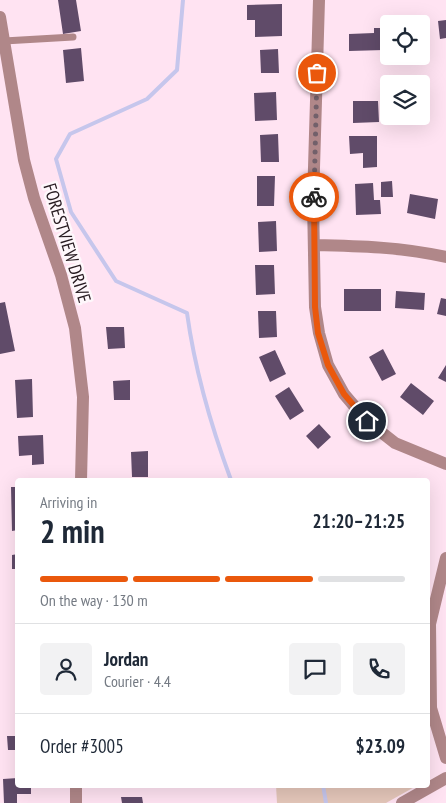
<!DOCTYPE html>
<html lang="en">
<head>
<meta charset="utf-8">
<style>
	:root { --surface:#fff; --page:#f2f2f3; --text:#1f2937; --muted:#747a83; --line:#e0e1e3; --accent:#ea580c }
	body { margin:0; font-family:"PT Sans Narrow",sans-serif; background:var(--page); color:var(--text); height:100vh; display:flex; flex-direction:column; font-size:19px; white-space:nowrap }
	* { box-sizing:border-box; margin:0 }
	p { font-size:16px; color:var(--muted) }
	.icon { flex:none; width:28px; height:28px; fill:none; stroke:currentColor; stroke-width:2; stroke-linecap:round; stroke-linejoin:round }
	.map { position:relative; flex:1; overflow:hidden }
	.panel { position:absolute; left:15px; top:478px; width:415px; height:310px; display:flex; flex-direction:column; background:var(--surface); border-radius:5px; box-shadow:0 5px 20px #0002 }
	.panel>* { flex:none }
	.buttons { position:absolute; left:380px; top:15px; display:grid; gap:10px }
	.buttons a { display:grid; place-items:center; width:50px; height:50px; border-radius:5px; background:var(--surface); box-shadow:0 5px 20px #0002; font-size:25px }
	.pin { position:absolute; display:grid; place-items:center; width:42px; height:42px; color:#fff; margin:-21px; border:2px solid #fff; border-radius:50%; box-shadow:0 1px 5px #0007 }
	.courier { position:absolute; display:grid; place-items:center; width:50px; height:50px; margin:-25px; border:4px solid #ea580c; border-radius:50%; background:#fff; color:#222; box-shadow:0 1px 6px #0007 }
	.head em { font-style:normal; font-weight:600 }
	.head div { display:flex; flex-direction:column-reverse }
	.head { display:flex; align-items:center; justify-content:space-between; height:85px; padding:0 25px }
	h1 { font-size:32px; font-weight:600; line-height:38px }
	.bar { display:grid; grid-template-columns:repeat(4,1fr); gap:8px 5px; align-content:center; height:60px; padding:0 25px }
	.bar i { height:6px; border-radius:4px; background:var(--line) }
	.bar .on { background:var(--accent) }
	.bar p { grid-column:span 4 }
	.line { display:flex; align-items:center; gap:12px; padding:0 25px; border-top:1px solid var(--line) }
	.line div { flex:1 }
	.round { display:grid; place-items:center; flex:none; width:52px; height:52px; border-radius:5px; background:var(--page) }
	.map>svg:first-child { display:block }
	.green { fill:#e5c7ba }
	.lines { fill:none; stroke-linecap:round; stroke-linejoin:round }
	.stream { stroke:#c6c6ec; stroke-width:4 }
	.building { fill:#604b69 }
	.service { stroke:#b08789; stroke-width:7 }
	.minor { stroke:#b08789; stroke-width:12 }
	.done { stroke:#72606a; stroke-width:5; stroke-dasharray:0 9 }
	.route { stroke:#ea580c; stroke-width:6 }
	.labels { text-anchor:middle; stroke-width:5; stroke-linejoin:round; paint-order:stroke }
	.street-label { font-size:18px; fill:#261a20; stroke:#fef7fb }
</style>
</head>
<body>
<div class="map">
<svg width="446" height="803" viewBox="0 0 446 803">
	<rect width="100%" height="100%" fill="#ffe3f2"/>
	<path class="green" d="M276 785H418L386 803H277Z"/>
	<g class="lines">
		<path class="stream" d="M183 0 177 70 147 99 70 134 56 159 71 212 116 281 187 313C195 371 211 426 231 480
			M323 785 326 803"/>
	</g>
	<path class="building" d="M58 0H76L81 31 63 34Z
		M282 4V36L255 37V20H247V5Z
		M446 20V38L440 39 438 21Z
		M421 26H430V52H421Z
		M374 28H384V50L349 51V34L374 33Z
		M81 48 84 81 66 83 63 50Z
		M278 49 279 73H261L260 50Z
		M276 92 277 120 255 121 254 93Z
		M353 101H378L379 122 353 123Z
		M278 134 279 162H261L260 135Z
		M349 136H377V167L363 168V153L350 154Z
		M257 176H275L274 206H257Z
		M392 181 393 197H381V182Z
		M373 183 374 200H380L381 214 356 215 355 184Z
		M410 194 438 199 435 219 407 213Z
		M276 221 277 251 259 252 258 222Z
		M255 265H274L275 294 256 295Z
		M344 289H381V311H344Z
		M396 291 425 293 424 310 395 308Z
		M441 298 446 299V316L437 314Z
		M5 302 15 351 0 354V303Z
		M258 311H276L277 337 259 338Z
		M106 327H124L125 348 108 349Z
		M383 349 396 374 382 381 369 357Z
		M275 350 286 374 270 382 259 357Z
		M446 365V382L438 378Z
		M32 379 33 417 17 418 15 380Z
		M130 380V400H114L113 381Z
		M411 383 434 401 423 415 400 397Z
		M289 387 304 411 290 420 275 396Z
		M319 424 331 437 318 449 306 436Z
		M43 435 44 464 32 465V455L19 456 18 436Z
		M148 451V477H132L131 452Z
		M11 487H18V530L12 531Z
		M18 554V569H12V555Z
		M7 736H18V750H8Z
		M18 778V785H31V794H17V803H4L3 779Z
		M121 797H142L143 803H122Z"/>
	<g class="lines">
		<path class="service" d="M4 41 73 37"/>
		<path class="minor" d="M319 0 313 201 315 307 319 333 328 365 344 394 367 421 395 443 446 464
			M0 17 24 160 34 198 61 275 75 328 83 397 81 480
			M314 245C359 246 402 247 446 257
			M446 558 430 624 431 708 446 758
			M76 803V785
			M402 803 446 778"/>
	</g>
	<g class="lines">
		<path class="done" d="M314 197 317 73"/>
		<path class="route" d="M314 197 315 307 318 333 328 365 344 394 367 421"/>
	</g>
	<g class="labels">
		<g class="street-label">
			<text transform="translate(67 243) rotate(73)" y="6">FORESTVIEW DRIVE</text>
		</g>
	</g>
</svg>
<div class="buttons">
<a><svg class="icon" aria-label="locate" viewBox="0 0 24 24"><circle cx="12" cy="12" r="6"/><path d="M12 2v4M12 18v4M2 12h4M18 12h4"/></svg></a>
<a><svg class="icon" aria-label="layers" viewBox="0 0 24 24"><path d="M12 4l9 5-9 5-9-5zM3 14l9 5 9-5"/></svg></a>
</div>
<div class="pin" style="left:317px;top:73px;background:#ea580c"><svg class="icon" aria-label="bag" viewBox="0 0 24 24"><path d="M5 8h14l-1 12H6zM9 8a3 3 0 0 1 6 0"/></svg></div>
<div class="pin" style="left:367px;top:421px;background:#1f2937"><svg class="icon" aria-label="home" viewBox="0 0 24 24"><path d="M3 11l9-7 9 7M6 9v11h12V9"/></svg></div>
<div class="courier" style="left:314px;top:197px"><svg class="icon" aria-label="bike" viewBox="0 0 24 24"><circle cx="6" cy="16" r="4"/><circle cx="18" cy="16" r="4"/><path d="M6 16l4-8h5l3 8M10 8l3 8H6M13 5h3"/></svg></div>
<section class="panel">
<div class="head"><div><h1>2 min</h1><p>Arriving in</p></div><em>21:20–21:25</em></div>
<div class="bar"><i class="on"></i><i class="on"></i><i class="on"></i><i></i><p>On the way · 130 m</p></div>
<div class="line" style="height:90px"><a class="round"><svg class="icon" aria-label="person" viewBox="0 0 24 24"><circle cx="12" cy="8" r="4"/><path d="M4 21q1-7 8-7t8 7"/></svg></a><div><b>Jordan</b><p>Courier · 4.4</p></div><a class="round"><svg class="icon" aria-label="chat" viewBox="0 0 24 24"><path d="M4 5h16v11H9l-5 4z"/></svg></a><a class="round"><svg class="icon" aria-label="phone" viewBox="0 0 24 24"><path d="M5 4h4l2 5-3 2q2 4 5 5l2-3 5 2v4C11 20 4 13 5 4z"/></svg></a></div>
<div class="line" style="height:65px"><div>Order #3005</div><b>$23.09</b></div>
</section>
</div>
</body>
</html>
